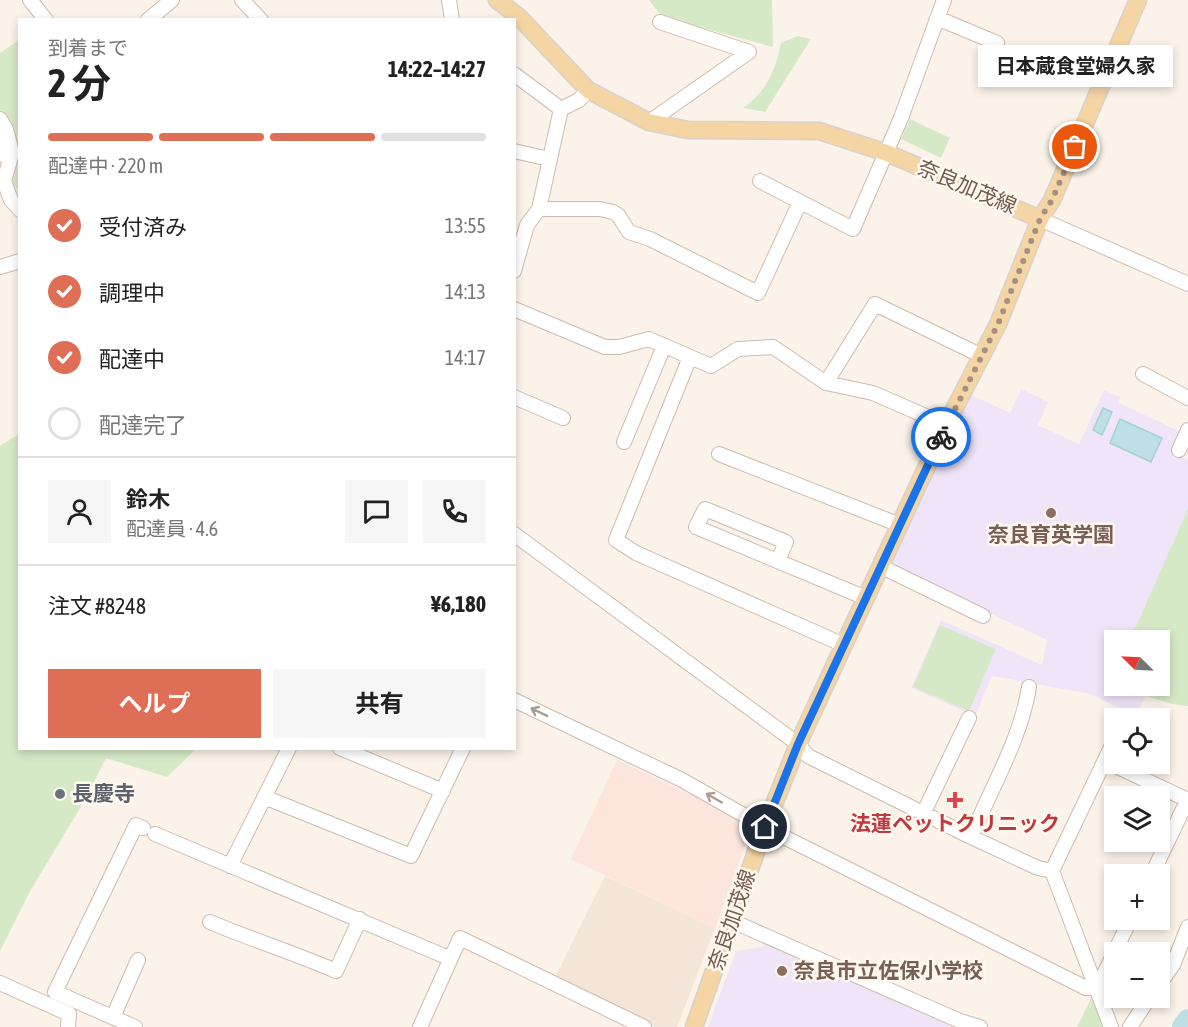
<!DOCTYPE html>
<html lang="ja">
<head>
<meta charset="utf-8">
<style>
	:root { --surface:#fff; --page:#f6f6f6; --text:#222; --muted:#767676; --line:#e0e0e0; --accent:#de6e55 }
	body { margin:0; font-family:"Asap Condensed","Noto Sans JP",sans-serif; background:var(--page); color:var(--text); height:100vh; display:flex; flex-direction:column; font-size:22px; white-space:nowrap }
	* { box-sizing:border-box; margin:0 }
	p { font-size:20px; color:var(--muted) }
	.icon { flex:none; width:33px; height:33px; fill:none; stroke:currentColor; stroke-width:2; stroke-linecap:round; stroke-linejoin:round }
	.map { position:relative; flex:1; overflow:hidden }
	.drawer { position:absolute; left:18px; top:18px; width:498px; height:732px; display:flex; flex-direction:column; background:var(--surface); border-radius:0px; box-shadow:0 3px 9px #0003 }
	.drawer>* { flex:none }
	.needle { width:39px; rotate:294deg }
	.buttons { position:absolute; left:1104px; top:630px; display:grid; gap:12px }
	.buttons a { display:grid; place-items:center; width:66px; height:66px; border-radius:0px; background:var(--surface); box-shadow:0 3px 9px #0003; font-size:30px }
	.pin { position:absolute; display:grid; place-items:center; width:51px; height:51px; color:#fff; margin:-26px; border:3px solid #fff; border-radius:50%; box-shadow:0 2px 6px #0007 }
	.courier { position:absolute; display:grid; place-items:center; width:60px; height:60px; margin:-30px; border:4px solid #1a73e8; border-radius:50%; background:#fff; color:#222; box-shadow:0 2px 8px #0007 }
	.bubble { position:absolute; height:42px; border-radius:0px; background:var(--surface); box-shadow:0 3px 9px #0003; font-size:20px; font-weight:700; line-height:42px; text-align:center }
	.headline em { font-style:normal; font-weight:700 }
	.headline div { display:flex; flex-direction:column-reverse }
	.headline { display:flex; align-items:center; justify-content:space-between; height:102px; padding:0 30px }
	h1 { font-size:39px; font-weight:700; line-height:45px }
	.bar { display:grid; grid-template-columns:repeat(4,1fr); gap:9px 6px; align-content:center; height:72px; padding:0 30px }
	.bar i { height:8px; border-radius:4px; background:var(--line) }
	.bar .selected { background:var(--accent) }
	.bar p { grid-column:span 4 }
	.line { display:flex; align-items:center; gap:15px; padding:0 30px; border-top:2px solid var(--line) }
	.line div { flex:1 }
	.round { display:grid; place-items:center; flex:none; width:63px; height:63px; border-radius:0px; background:var(--page) }
	ol { padding:0 30px; list-style:none }
	li { display:flex; align-items:center; gap:18px; height:66px }
	li p { margin-inline-start:auto }
	li .icon { padding:6px; border-radius:50%; background:var(--accent); color:#fff; stroke-width:4 }
	li:last-child { color:var(--muted) }
	li i { width:33px; height:33px; border:3px solid var(--line); border-radius:50% }
	.button { display:flex; gap:12px; margin-top:auto; padding:12px 30px }
	.button a { flex:1; height:69px; border-radius:0px; background:var(--accent); color:#fff; font-size:24px; font-weight:700; line-height:69px; text-align:center }
	.button a+a { background:var(--page); color:var(--text) }
	.map>svg:first-child { display:block }
	.residential { fill:#f3e5d7 }
	.commercial { fill:#fbe5dd }
	.education { fill:#f0e5f8; fill-rule:evenodd }
	.green { fill:#d6e9c7 }
	.water { fill:#bee0e4; stroke:#a5d0d6; stroke-width:1.5 }
	.lines { fill:none; stroke-linecap:round; stroke-linejoin:round }
	.river { stroke:#bee0e4; stroke-width:22 }
	.minor-casing { stroke:#cdbbaf; stroke-width:16 }
	.major-casing { stroke:#d8d1cd; stroke-width:19 }
	.minor { stroke:#fff; stroke-width:14 }
	.major { stroke:#f6d5a5; stroke-width:16 }
	.oneway { stroke:#ac9c95 }
	.done { stroke:#a49084; stroke-width:6; stroke-dasharray:0 10.8 }
	.route { stroke:#1a73e8; stroke-width:8 }
	.education-dot { fill:#8d6e63; stroke:#fef8ef; stroke-width:2 }
	.worship-dot { fill:#6b7280; stroke:#fef8ef; stroke-width:2 }
	.health-dot { fill:#e0444e; stroke:#fef8ef; stroke-width:2 }
	.labels { text-anchor:middle; stroke-width:5; stroke-linejoin:round; paint-order:stroke }
	.street-label { font-size:21px; fill:#755a4e; stroke:#fef8ef }
	.education-label { font-size:21px; font-weight:bold; fill:#785e54; stroke:#fef8ef }
	.worship-label { font-size:21px; font-weight:bold; fill:#5b616d; stroke:#fef8ef; text-anchor:start }
	.health-label { font-size:21px; font-weight:bold; fill:#be3a42; stroke:#fef8ef }
</style>
</head>
<body>
<div class="map">
<svg width="1188" height="1027" viewBox="0 0 1188 1027">
	<rect width="100%" height="100%" fill="#fbf3e9"/>
	<path class="residential" d="M605 876 715 928 677 1027H655L555 978Z"/>
	<path class="commercial" d="M617 760 753 823 715 928 571 859Z"/>
	<path class="education" d="M1021 389 1048 402 1038 425 1079 444 1104 390 1120 397 1119 403 1181 432 1172 452 1188 460V706L1146 696 1138 710H1124L1090 694 992 676 975 716 911 688 941 620 1042 665 1047 640 889 566 971 395 1010 413ZM1114 640H1160V686H1114Z
		M764 941 945 1016 949 1027H708L736 951 762 947Z"/>
	<path class="green" d="M649 0H772L773 47 662 17Z
		M798 36 811 39 765 112 743 108C767 91 775 71 781 43Z
		M19 40V192L13 183 17 157 12 127 0 110V53Z
		M910 119 950 138 941 158 901 139Z
		M19 434 20 748 196 749 167 777 106 758 85 800 29 893 0 951V446Z
		M1188 509V706L1172 704 1110 685 1114 675V686H1160V640H1130Z
		M940 625 996 649 969 711 913 687Z
		M1094 992 1106 1021 1103 1027H1077Z"/>
	<path class="water" d="M1103 408 1112 412 1102 435 1093 430Z
		M1120 419 1162 438 1151 462 1110 443Z"/>
	<g class="lines">
		<path class="river" d="M1183 1027 1188 1020"/>
		<g class="minor-casing">
			<path id="minor" d="M30 0 46 20
				M242 0 261 20
				M449 0 452 20
				M937 18 997 43
				M148 20 172 0
				M514 74 561 109
				M0 119 6 129 12 153 4 181 11 200 20 210
				M649 122 749 52 660 22
				M514 151 549 159
				M0 155 7 135
				M760 181 853 229 901 118 944 0
				M539 209H600L613 212 618 215 629 232 650 239 758 293 800 202
				M1040 219 1188 284
				M0 267 20 261
				M514 271 527 225 539 209 561 109 579 100 588 90
				M514 309 605 347H619L649 339 711 366 738 349 773 347 826 383 873 393 946 425
				M690 357 616 540 636 553 844 645
				M1143 374 1188 398
				M826 383 875 304 982 356
				M514 397 563 418
				M624 442 664 346
				M1179 450 1188 430
				M719 454 900 525
				M514 534 798 744 808 756 971 837 1038 868 1052 871 1111 1027
				M778 561 786 542 705 509 696 527 866 598
				M880 566 983 616
				M514 700 682 780 772 831 1086 988 1098 987
				M1125 718 1127 716
				M340 748 443 791
				M1105 761 1188 800
				M264 797 411 856 463 748
				M923 814 969 718
				M155 834 449 958
				M971 837C991 788 1021 739 1029 687
				M230 866 289 748
				M1052 871 1114 741
				M1152 874 1188 799
				M732 921 960 1021 980 1027
				M210 922C252 940 295 953 336 971L360 919
				M0 983 69 1014 68 1027
				M1160 983 1173 965 1188 927
				M1098 987 1130 920
				M113 1017 138 960
				M135 1027 55 992 136 825 143 828
				M420 1027 460 938 644 1027
				M1130 1027 1149 998"/>
		</g>
		<g class="major-casing">
			<path id="major" d="M497 0 519 17 588 90 649 122 688 130 819 131 887 153 1040 219
				M694 1027 765 827 798 744 946 425 998 324 1040 219 1052 200 1138 0"/>
		</g>
		<use href="#minor" class="minor"/>
		<use href="#major" class="major"/>
	</g>
	<defs><path id="oneway-shaft" d="M-6 0H5M1.5-3L5.5 0L1.5 3" fill="none" stroke-width="1.6" stroke-linecap="round" stroke-linejoin="round" transform="scale(1.5)"/></defs>
	<g class="oneway">
		<use href="#oneway-shaft" transform="translate(539 712) rotate(-154)"/>
		<use href="#oneway-shaft" transform="translate(714 798) rotate(-150)"/>
	</g>
	<g class="lines">
		<path class="done" d="M941 437 998 324 1040 219 1052 200 1075 147"/>
		<path class="route" d="M765 827 798 744 941 437"/>
	</g>
	<g class="education-dot">
		<circle cx="1051" cy="513" r="6"/>
		<circle cx="782" cy="971" r="6"/>
	</g>
	<circle class="worship-dot" cx="60" cy="794" r="6"/>
	<path class="health-dot" d="M952 791h6v6h6v6h-6v6h-6v-6h-6v-6h6z"/>
	<g class="labels">
		<g class="street-label">
			<text transform="translate(967 187) rotate(23)" y="7">奈良加茂線</text>
			<text transform="translate(732 920) rotate(-71)" y="7">奈良加茂線</text>
		</g>
		<g class="education-label">
			<text x="1051" y="542">奈良育英学園</text>
			<text x="794" y="978" text-anchor="start">奈良市立佐保小学校</text>
		</g>
		<g class="worship-label">
			<text x="72" y="801">長慶寺</text>
		</g>
		<g class="health-label">
			<text x="955" y="831">法蓮ペットクリニック</text>
		</g>
	</g>
</svg>
<div class="buttons">
<a><svg class="needle" viewBox="-14 -14 28 28"><path d="M0-13l5 13h-10z" fill="#e53935"/><path d="M0 13l5-13h-10z" fill="#767676"/></svg></a>
<a><svg class="icon" aria-label="locate" viewBox="0 0 24 24"><circle cx="12" cy="12" r="6"/><path d="M12 2v4M12 18v4M2 12h4M18 12h4"/></svg></a>
<a><svg class="icon" aria-label="layers" viewBox="0 0 24 24"><path d="M12 4l9 5-9 5-9-5zM3 14l9 5 9-5"/></svg></a>
<a>+</a>
<a>−</a>
</div>
<div class="pin" style="left:1075px;top:147px;background:#ea580c"><svg class="icon" aria-label="bag" viewBox="0 0 24 24"><path d="M5 8h14l-1 12H6zM9 8a3 3 0 0 1 6 0"/></svg></div>
<div class="pin" style="left:765px;top:827px;background:#1f2937"><svg class="icon" aria-label="home" viewBox="0 0 24 24"><path d="M3 11l9-7 9 7M6 9v11h12V9"/></svg></div>
<div class="courier" style="left:941px;top:437px"><svg class="icon" aria-label="bike" viewBox="0 0 24 24"><circle cx="6" cy="16" r="4"/><circle cx="18" cy="16" r="4"/><path d="M6 16l4-8h5l3 8M10 8l3 8H6M13 5h3"/></svg></div>
<div class="bubble" style="left:978px;top:45px;width:195px">日本蔵食堂婦久家</div>
<section class="drawer">
<div class="headline"><div><h1>2 分</h1><p>到着まで</p></div><em>14:22–14:27</em></div>
<div class="bar"><i class="selected"></i><i class="selected"></i><i class="selected"></i><i></i><p>配達中 · 220 m</p></div>
<ol>
<li><svg class="icon" aria-label="check" viewBox="0 0 24 24"><path d="M5 12l5 5 9-10"/></svg>受付済み<p>13:55</p></li>
<li><svg class="icon" aria-label="check" viewBox="0 0 24 24"><path d="M5 12l5 5 9-10"/></svg>調理中<p>14:13</p></li>
<li><svg class="icon" aria-label="check" viewBox="0 0 24 24"><path d="M5 12l5 5 9-10"/></svg>配達中<p>14:17</p></li>
<li><i></i>配達完了</li>
</ol>
<div class="line" style="height:108px"><a class="round"><svg class="icon" aria-label="person" viewBox="0 0 24 24"><circle cx="12" cy="8" r="4"/><path d="M4 21q1-7 8-7t8 7"/></svg></a><div><b>鈴木</b><p>配達員 · 4.6</p></div><a class="round"><svg class="icon" aria-label="chat" viewBox="0 0 24 24"><path d="M4 5h16v11H9l-5 4z"/></svg></a><a class="round"><svg class="icon" aria-label="phone" viewBox="0 0 24 24"><path d="M5 4h4l2 5-3 2q2 4 5 5l2-3 5 2v4C11 20 4 13 5 4z"/></svg></a></div>
<div class="line" style="height:78px"><div>注文 #8248</div><b>¥6,180</b></div>
<div class="button"><a>ヘルプ</a><a>共有</a></div>
</section>
</div>
</body>
</html>
